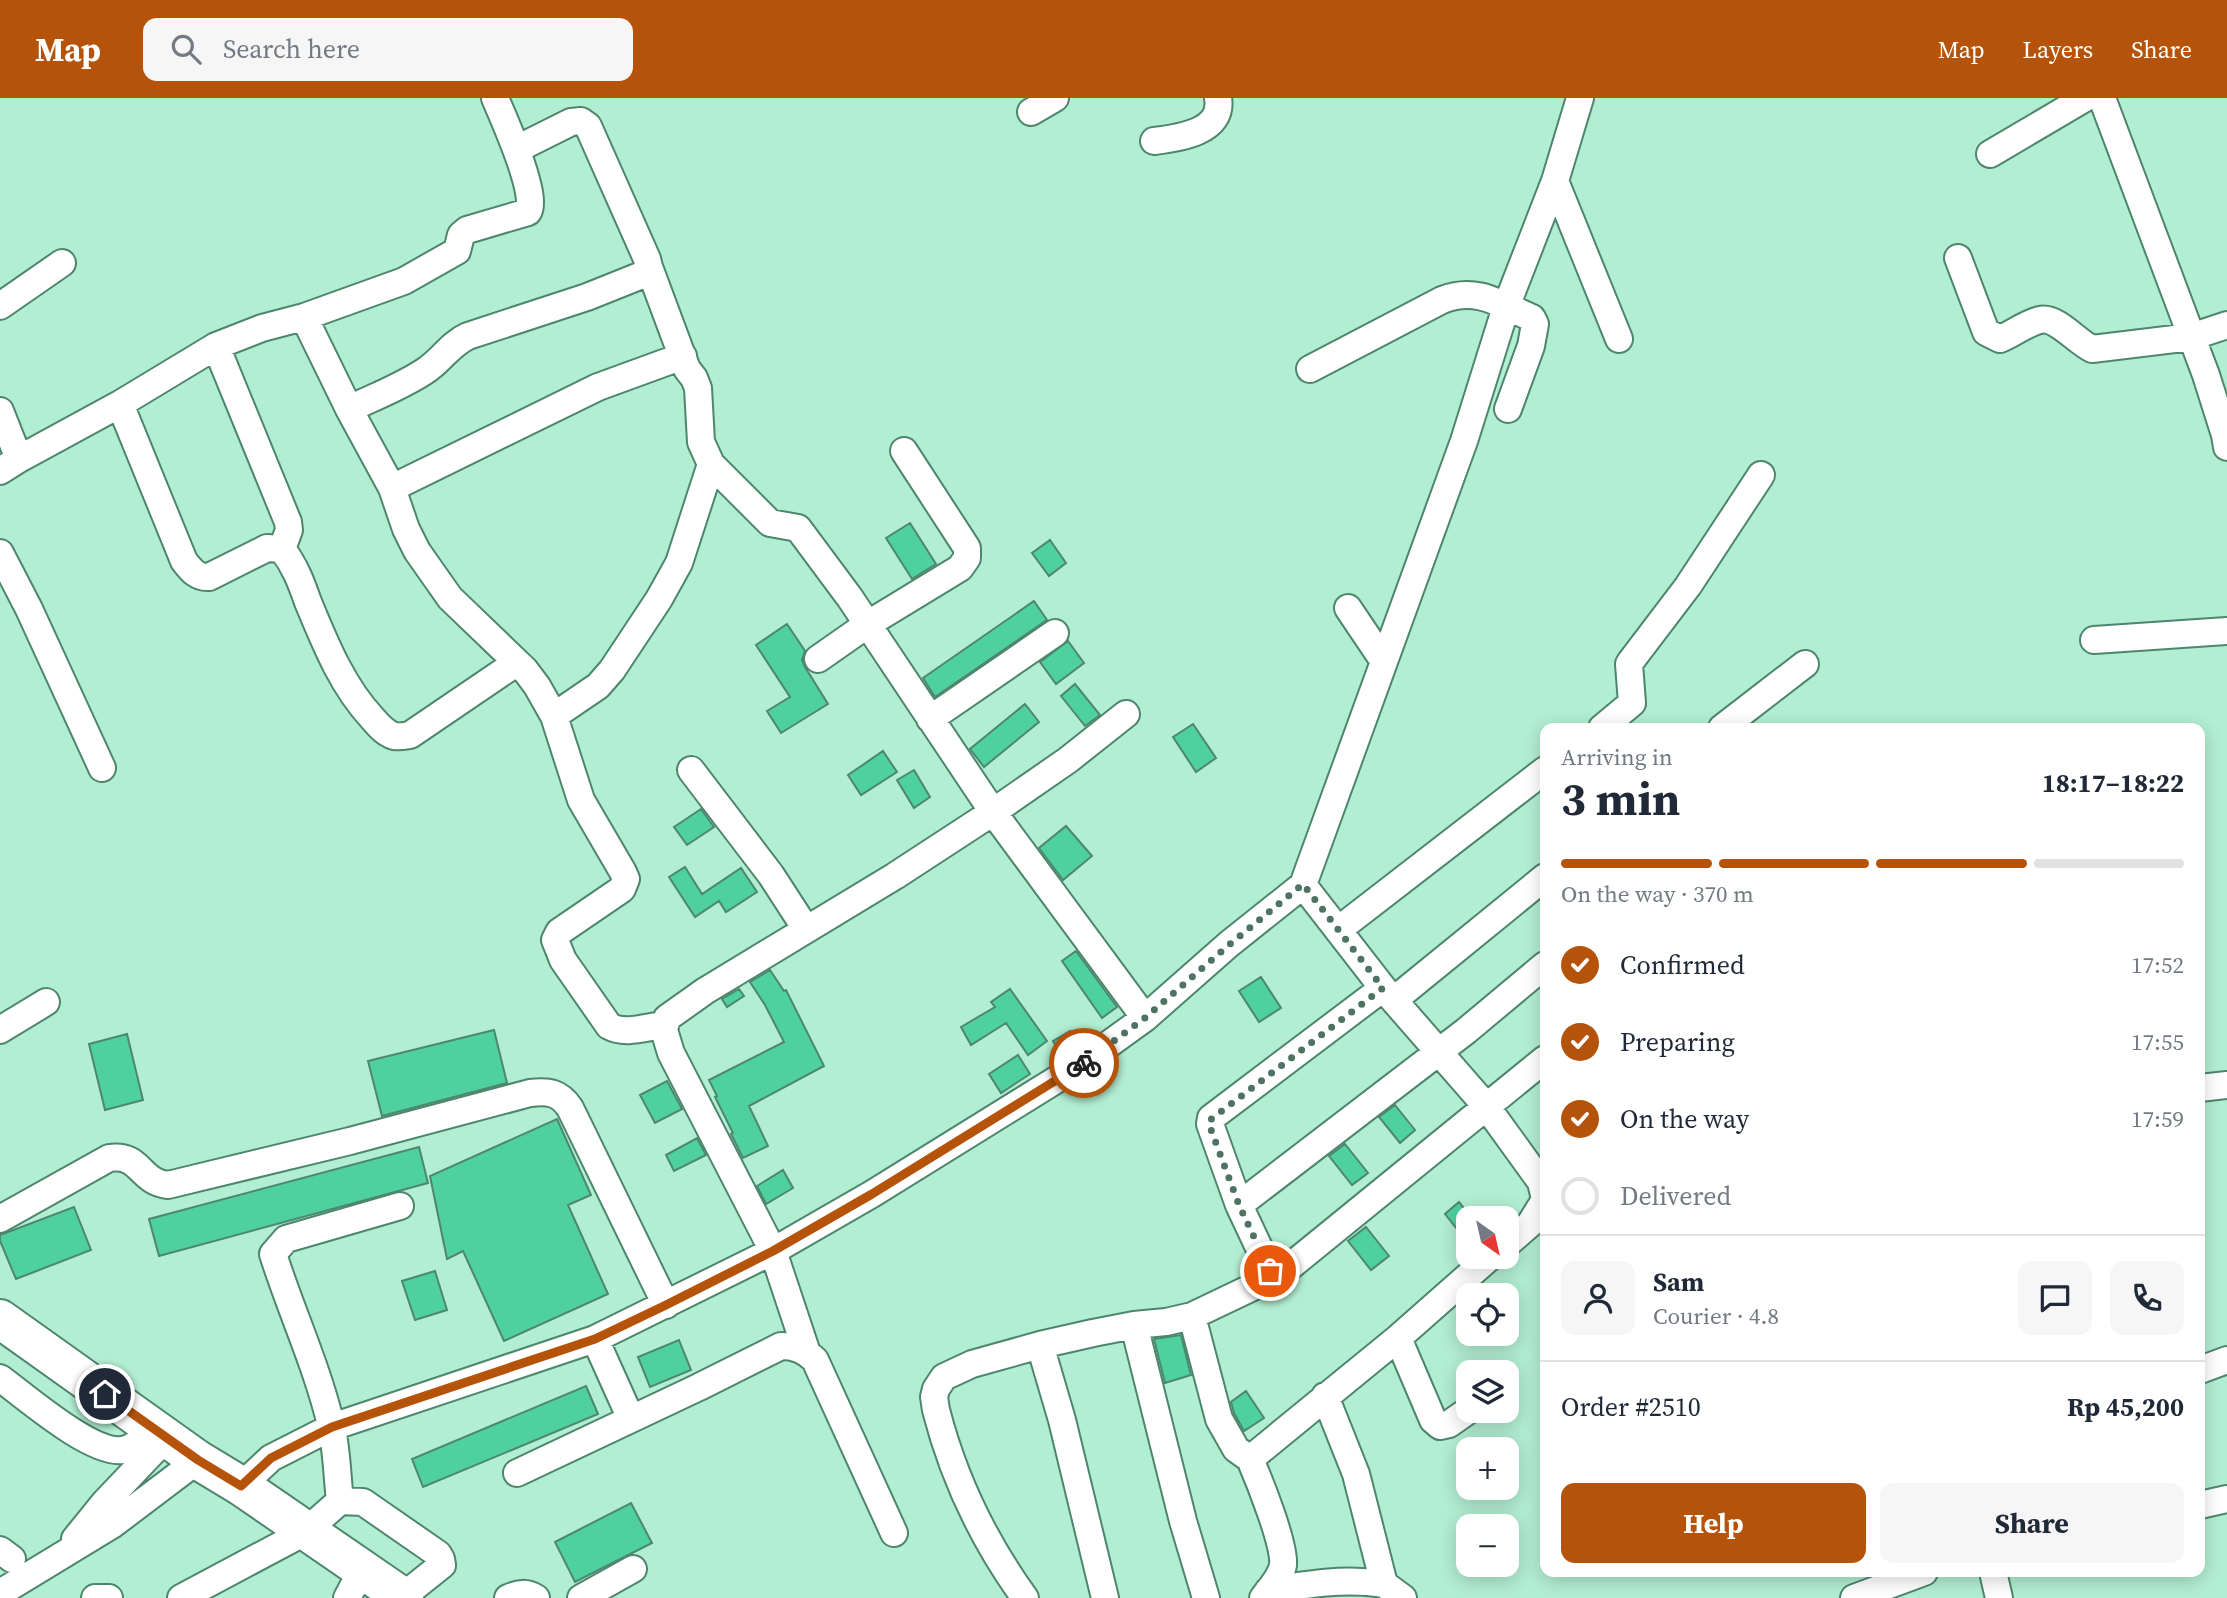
<!DOCTYPE html>
<html lang="en">
<head>
<meta charset="utf-8">
<style>
	:root { --surface:#fff; --page:#f6f6f7; --text:#1f2937; --muted:#747a83; --line:#e0e1e3; --accent:#b45309 }
	body { margin:0; font-family:"Source Serif 4",serif; background:var(--page); color:var(--text); height:100vh; display:flex; flex-direction:column; font-size:26px; white-space:nowrap }
	* { box-sizing:border-box; margin:0 }
	p { font-size:23px; color:var(--muted) }
	.icon { flex:none; width:38px; height:38px; fill:none; stroke:currentColor; stroke-width:2; stroke-linecap:round; stroke-linejoin:round }
	.map { position:relative; flex:1; overflow:hidden }
	.side { position:absolute; left:1540px; top:625px; width:665px; height:854px; display:flex; flex-direction:column; background:var(--surface); border-radius:14px; box-shadow:0 4px 18px #0003 }
	.side>* { flex:none }
	.needle { width:46px; rotate:146deg }
	.buttons { position:absolute; left:1456px; top:1108px; display:grid; gap:14px }
	.buttons a { display:grid; place-items:center; width:63px; height:63px; border-radius:14px; background:var(--surface); box-shadow:0 4px 18px #0003; font-size:35px }
	.pin { position:absolute; display:grid; place-items:center; width:60px; height:60px; color:#fff; margin:-30px; border:4px solid #fff; border-radius:50%; box-shadow:0 2px 7px #0007 }
	.courier { position:absolute; display:grid; place-items:center; width:70px; height:70px; margin:-35px; border:5px solid #b45309; border-radius:50%; background:#fff; color:#222; box-shadow:0 2px 9px #0007 }
	.head em { font-style:normal; font-weight:700 }
	.head div { display:flex; flex-direction:column-reverse }
	.head { display:flex; align-items:center; justify-content:space-between; height:119px; padding:0 21px }
	h1 { font-size:46px; font-weight:700; line-height:52px }
	.bar { display:grid; grid-template-columns:repeat(4,1fr); gap:10px 7px; align-content:center; height:84px; padding:0 21px }
	.bar i { height:9px; border-radius:5px; background:var(--line) }
	.bar .active { background:var(--accent) }
	.bar p { grid-column:span 4 }
	.line { display:flex; align-items:center; gap:18px; padding:0 21px; border-top:2px solid var(--line) }
	.line div { flex:1 }
	.round { display:grid; place-items:center; flex:none; width:74px; height:74px; border-radius:14px; background:var(--page) }
	ol { padding:0 21px; list-style:none }
	li { display:flex; align-items:center; gap:21px; height:77px }
	li p { margin-inline-start:auto }
	li .icon { padding:7px; border-radius:50%; background:var(--accent); color:#fff; stroke-width:4 }
	li:last-child { color:var(--muted) }
	li i { width:38px; height:38px; border:4px solid var(--line); border-radius:50% }
	.button { display:flex; gap:14px; margin-top:auto; padding:14px 21px }
	.button a { flex:1; height:80px; border-radius:14px; background:var(--accent); color:#fff; font-size:28px; font-weight:700; line-height:80px; text-align:center }
	.button a+a { background:var(--page); color:var(--text) }
	header { display:flex; align-items:center; gap:42px; box-sizing:border-box; height:98px; padding:0 35px; background:var(--accent); color:#fff }
	header strong { font-size:33px }
	nav { display:flex; gap:38px; margin-inline-start:auto; font-size:24px }
	.search { width:490px; height:63px; background:var(--page); display:flex; align-items:center; gap:18px; box-sizing:border-box; padding:0 24px; border-radius:14px; color:var(--muted); font-size:26px }
	.map>svg:first-child { display:block }
	.building { fill:#4ed09f; stroke:#4e876f; stroke-width:2 }
	.lines { fill:none; stroke-linecap:round; stroke-linejoin:round }
	.minor-casing { stroke:#4d866d; stroke-width:30 }
	.highway-casing { stroke:#4d866d; stroke-width:42 }
	.minor { stroke:#fff; stroke-width:26 }
	.highway { stroke:#fff; stroke-width:38 }
	.done { stroke:#4f7362; stroke-width:7; stroke-dasharray:0 12.6 }
	.route { stroke:#b45309; stroke-width:9 }
</style>
</head>
<body>
<header>
<strong>Map</strong>
<div class="search"><svg class="icon" aria-label="search" viewBox="0 0 24 24"><circle cx="10" cy="10" r="6"/><path d="M15 15l6 6"/></svg>Search here</div>
<nav><a>Map</a><a>Layers</a><a>Share</a></nav>
</header>
<div class="map">
<svg width="2227" height="1500" viewBox="0 0 2227 1500">
	<rect width="100%" height="100%" fill="#b2eed2"/>
	<path class="building" d="M910 425 936 466 912 481 886 440Z
		M1050 442 1066 465 1049 478 1032 455Z
		M1034 503 1047 522 935 599 923 580Z
		M787 526 805 553 802 562 805 569 828 606 781 635 767 613 790 599 756 547Z
		M1068 543 1084 565 1056 586 1040 564Z
		M1075 586 1100 617 1085 628 1061 598Z
		M1025 606 1039 624 984 669 970 651Z
		M1193 626 1216 660 1196 674 1173 639Z
		M883 653 897 674 861 697 848 677Z
		M914 672 930 699 914 710 897 682Z
		M701 711 714 729 687 747 674 729Z
		M1066 728 1092 758 1063 782 1039 750Z
		M685 769 702 796 741 770 757 794 726 814 719 803 695 819 669 779Z
		M1076 853 1117 909 1102 920 1062 863Z
		M770 872 784 893 786 892 824 968 749 1008 768 1048 743 1060 731 1036 733 1035 715 999 717 998 709 982 784 944 765 907 750 884Z
		M1261 879 1281 910 1259 924 1239 893Z
		M739 891 744 898 727 909 722 901Z
		M1010 891 1047 943 1028 957 1006 925 971 947 961 929 995 909 991 904Z
		M494 932 507 985 382 1018 368 963Z
		M1070 933 1080 948 1063 959 1053 943Z
		M127 936 143 1002 105 1012 89 946Z
		M1018 957 1030 976 1001 995 989 976Z
		M667 983 682 1011 655 1025 640 997Z
		M1395 1007 1415 1032 1400 1045 1379 1019Z
		M557 1021 591 1097 568 1107 608 1196 504 1243 463 1153 447 1161 430 1078Z
		M697 1040 706 1057 674 1073 666 1057Z
		M1345 1046 1368 1075 1352 1087 1329 1058Z
		M419 1049 428 1085 159 1158 149 1121Z
		M783 1072 793 1090 766 1106 757 1088Z
		M1459 1104 1468 1115V1145L1445 1116Z
		M74 1109 91 1152 16 1181 0 1143V1137Z
		M1366 1129 1389 1158 1371 1172 1348 1143Z
		M435 1173 447 1212 415 1222 402 1183Z
		M1181 1237 1191 1277 1165 1285 1154 1241Z
		M679 1242 691 1272 650 1289 638 1259Z
		M586 1288 598 1316 423 1389 412 1361Z
		M1246 1293 1264 1320 1244 1333 1234 1315 1231 1304Z
		M631 1405 652 1445 575 1484 555 1444Z"/>
	<g class="lines">
		<g class="minor-casing">
			<path id="minor" d="M2102 0 2206 277 2225 337 2227 349
				M1031 14 1055 0
				M1154 43C1179 40 1224 34 1218 0
				M1990 56 2085 0
				M1555 83 1619 241
				M1958 160 1986 234 2000 241C2013 236 2026 225 2040 222 2056 218 2077 244 2092 251L2191 239 2227 227
				M649 169 687 271 694 280 698 290 701 344 711 366 770 425 798 430 850 500 993 714 1145 920
				M0 208 62 165
				M304 219 349 311 392 390 406 431 417 453 450 500 525 572 537 588 554 618 581 702 623 774 626 781 622 791 559 834 555 842 563 862 609 928C625 937 646 929 664 927
				M216 248 288 424 289 432 282 451
				M1310 271 1442 202C1477 188 1500 206 1532 220L1535 226 1531 248 1508 311
				M120 306 184 463C191 472 197 480 209 479L267 450 282 451
				M349 311C374 299 401 289 425 273 441 263 450 246 468 238L587 199 642 177 649 169 647 161 588 28 581 23 571 24 517 51
				M0 313 19 361
				M0 373 19 361 120 306 216 248 262 230 304 219 404 183 457 153 461 137 467 132 528 114C539 98 503 19 495 0
				M392 390 598 289 683 258
				M282 451C295 468 301 484 308 504 325 545 342 588 373 621 379 628 385 635 394 638 399 639 404 638 410 637L516 565
				M0 455 29 511 102 670
				M1348 510 1383 562
				M2094 542 2227 533
				M818 561 868 526 960 470 967 460V450L904 353
				M554 618 598 588 612 572 659 501 679 465 711 366
				M930 621 1055 535
				M1602 630 1632 605 1629 566 1631 563 1688 488 1761 377
				M1722 630 1805 566
				M691 672 771 777 806 831
				M1303 787 1383 890 1486 1008 1541 1084 1545 1101
				M1338 832 1545 672
				M1394 902 1545 779
				M0 932 46 904
				M2200 990 2227 987
				M1239 1107 1210 1026 1211 1020 1383 890
				M0 1121 109 1060C141 1055 139 1084 168 1087L350 1043 530 995C549 993 559 994 570 1010L666 1207
				M1507 1146 1530 1126 1545 1102
				M1276 1176 1270 1173 1239 1107 1466 933 1545 867
				M1192 1218 1219 1321 1236 1351 1250 1361
				M1134 1227 1183 1423 1206 1500
				M1398 1240 1433 1322 1440 1328 1449 1326 1469 1312
				M595 1241 631 1321
				M1040 1247 1062 1322 1105 1500
				M807 1255 773 1153 671 955 664 932 667 920 705 893 895 778 993 714 1068 662 1126 616
				M2200 1272 2227 1262
				M0 1280C26 1299 91 1356 122 1352 135 1351 144 1338 153 1330
				M1325 1298 1356 1376 1384 1486 1403 1500
				M517 1375 699 1289 781 1248C795 1248 805 1252 815 1262L894 1435
				M241 1388 271 1360 332 1329 595 1241 773 1153 872 1096 1080 967 1145 920 1229 846 1303 787 1464 343 1506 209 1555 83 1580 0
				M340 1403C337 1378 337 1351 331 1327 317 1268 291 1213 273 1156L286 1141 400 1108
				M2200 1407 2227 1401
				M75 1441 105 1404 166 1340
				M0 1452 12 1461
				M1993 1474 1999 1500
				M1268 1493C1307 1486 1344 1480 1384 1486
				M0 1495 112 1427 198 1362
				M95 1500H109
				M181 1500 305 1434 340 1403 363 1404 438 1456 441 1461 442 1467 402 1499
				M347 1500 362 1472
				M508 1500C519 1495 526 1494 536 1500
				M581 1500 633 1471
				M1025 1500C983 1442 954 1382 936 1312L934 1299 936 1291 944 1279 972 1266 1040 1247 1093 1235 1134 1227 1166 1224 1192 1218 1282 1175 1545 961
				M1263 1500C1270 1491 1281 1479 1283 1467 1285 1446 1259 1382 1250 1361L1398 1240 1491 1158
				M1854 1500 1924 1474"/>
		</g>
		<g class="highway-casing">
			<path id="highway" d="M0 1221 198 1362 241 1388 404 1500"/>
		</g>
		<use href="#minor" class="minor"/>
		<use href="#highway" class="highway"/>
	</g>
	<g class="lines">
		<path class="done" d="M1084 965 1145 920 1230 846 1303 786 1383 890 1210 1022V1029L1239 1107 1270 1173"/>
		<path class="route" d="M105 1296 198 1362 241 1388 271 1360 332 1329 595 1241 666 1207 773 1153 872 1096 1084 965"/>
	</g>
</svg>
<div class="buttons">
<a><svg class="needle" viewBox="-14 -14 28 28"><path d="M0-13l5 13h-10z" fill="#e53935"/><path d="M0 13l5-13h-10z" fill="#747a83"/></svg></a>
<a><svg class="icon" aria-label="locate" viewBox="0 0 24 24"><circle cx="12" cy="12" r="6"/><path d="M12 2v4M12 18v4M2 12h4M18 12h4"/></svg></a>
<a><svg class="icon" aria-label="layers" viewBox="0 0 24 24"><path d="M12 4l9 5-9 5-9-5zM3 14l9 5 9-5"/></svg></a>
<a>+</a>
<a>−</a>
</div>
<div class="pin" style="left:1270px;top:1173px;background:#ea580c"><svg class="icon" aria-label="bag" viewBox="0 0 24 24"><path d="M5 8h14l-1 12H6zM9 8a3 3 0 0 1 6 0"/></svg></div>
<div class="pin" style="left:105px;top:1296px;background:#1f2937"><svg class="icon" aria-label="home" viewBox="0 0 24 24"><path d="M3 11l9-7 9 7M6 9v11h12V9"/></svg></div>
<div class="courier" style="left:1084px;top:965px"><svg class="icon" aria-label="bike" viewBox="0 0 24 24"><circle cx="6" cy="16" r="4"/><circle cx="18" cy="16" r="4"/><path d="M6 16l4-8h5l3 8M10 8l3 8H6M13 5h3"/></svg></div>
<section class="side">
<div class="head"><div><h1>3 min</h1><p>Arriving in</p></div><em>18:17–18:22</em></div>
<div class="bar"><i class="active"></i><i class="active"></i><i class="active"></i><i></i><p>On the way · 370 m</p></div>
<ol>
<li><svg class="icon" aria-label="check" viewBox="0 0 24 24"><path d="M5 12l5 5 9-10"/></svg>Confirmed<p>17:52</p></li>
<li><svg class="icon" aria-label="check" viewBox="0 0 24 24"><path d="M5 12l5 5 9-10"/></svg>Preparing<p>17:55</p></li>
<li><svg class="icon" aria-label="check" viewBox="0 0 24 24"><path d="M5 12l5 5 9-10"/></svg>On the way<p>17:59</p></li>
<li><i></i>Delivered</li>
</ol>
<div class="line" style="height:126px"><a class="round"><svg class="icon" aria-label="person" viewBox="0 0 24 24"><circle cx="12" cy="8" r="4"/><path d="M4 21q1-7 8-7t8 7"/></svg></a><div><b>Sam</b><p>Courier · 4.8</p></div><a class="round"><svg class="icon" aria-label="chat" viewBox="0 0 24 24"><path d="M4 5h16v11H9l-5 4z"/></svg></a><a class="round"><svg class="icon" aria-label="phone" viewBox="0 0 24 24"><path d="M5 4h4l2 5-3 2q2 4 5 5l2-3 5 2v4C11 20 4 13 5 4z"/></svg></a></div>
<div class="line" style="height:91px"><div>Order #2510</div><b>Rp 45,200</b></div>
<div class="button"><a>Help</a><a>Share</a></div>
</section>
</div>
</body>
</html>
